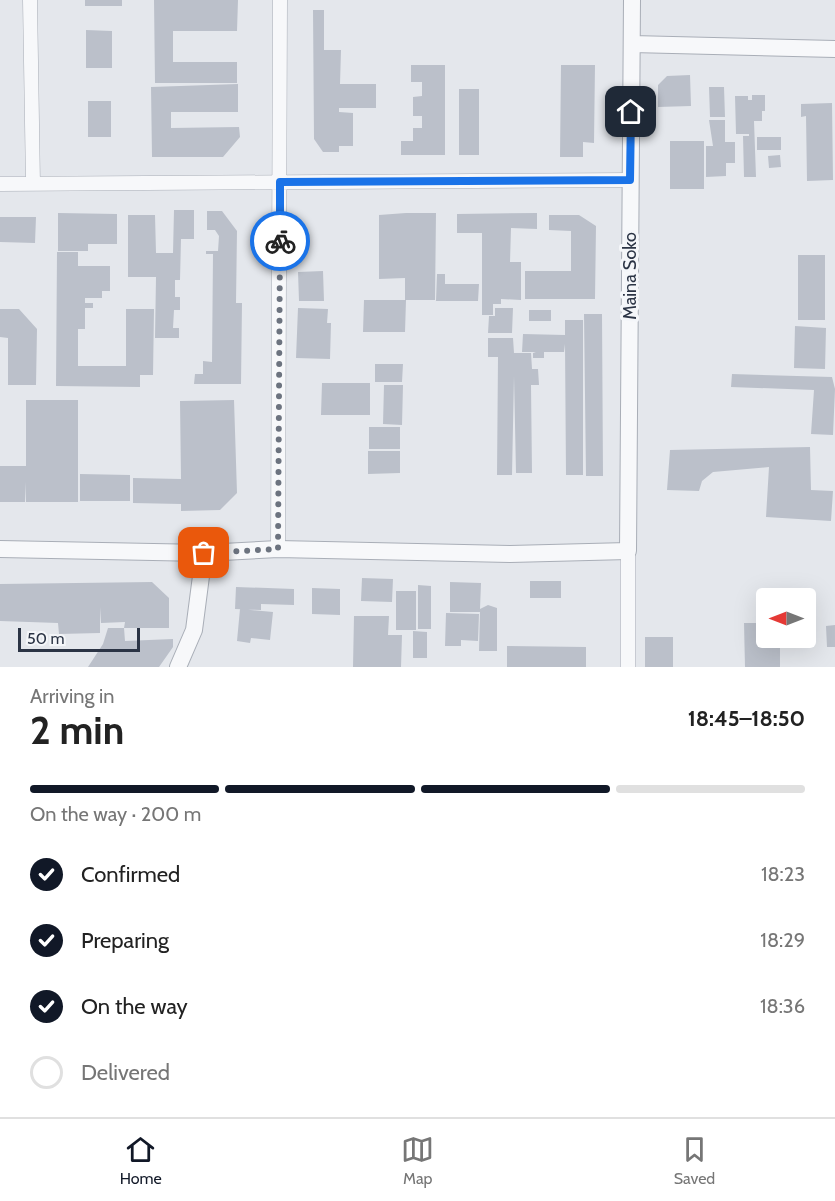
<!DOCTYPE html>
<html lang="en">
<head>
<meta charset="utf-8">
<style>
	:root { --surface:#fff; --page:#f6f6f6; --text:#222; --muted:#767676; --line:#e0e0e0; --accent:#111827 }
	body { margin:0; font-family:Cabin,sans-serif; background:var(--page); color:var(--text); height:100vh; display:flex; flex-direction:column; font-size:22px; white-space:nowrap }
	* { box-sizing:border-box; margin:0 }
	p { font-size:20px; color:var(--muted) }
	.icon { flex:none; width:33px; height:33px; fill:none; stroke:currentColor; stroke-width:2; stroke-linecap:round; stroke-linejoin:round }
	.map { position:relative; height:667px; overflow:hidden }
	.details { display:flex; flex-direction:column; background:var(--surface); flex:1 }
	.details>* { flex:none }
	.needle { width:39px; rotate:270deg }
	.tools { position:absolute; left:756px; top:588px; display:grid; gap:12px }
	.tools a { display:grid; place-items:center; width:60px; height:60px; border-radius:6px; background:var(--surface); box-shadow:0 6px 24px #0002; font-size:30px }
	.scale { position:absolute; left:18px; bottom:15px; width:122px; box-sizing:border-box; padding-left:6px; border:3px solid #2b3445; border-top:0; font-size:16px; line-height:21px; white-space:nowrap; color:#2b3445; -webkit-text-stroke:4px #f4f6f9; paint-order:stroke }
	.pin { position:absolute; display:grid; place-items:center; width:51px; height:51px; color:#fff; margin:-26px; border-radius:12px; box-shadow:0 3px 9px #0006 }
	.courier { position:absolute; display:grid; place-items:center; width:60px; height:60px; margin:-30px; border:4px solid #1a73e8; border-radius:50%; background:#fff; color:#222; box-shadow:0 2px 8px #0007 }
	.head em { font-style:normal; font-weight:700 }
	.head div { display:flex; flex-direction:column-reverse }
	.head { display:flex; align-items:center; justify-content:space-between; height:102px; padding:0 30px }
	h1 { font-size:39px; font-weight:700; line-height:45px }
	.bar { display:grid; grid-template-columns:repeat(4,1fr); gap:9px 6px; align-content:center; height:72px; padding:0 30px }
	.bar i { height:8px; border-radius:4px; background:var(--line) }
	.bar .current { background:var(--accent) }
	.bar p { grid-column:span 4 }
	ol { padding:0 30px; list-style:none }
	li { display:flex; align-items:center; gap:18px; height:66px }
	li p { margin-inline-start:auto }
	li .icon { padding:6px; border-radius:50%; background:var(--accent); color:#fff; stroke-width:4 }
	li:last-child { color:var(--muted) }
	li i { width:33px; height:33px; border:3px solid var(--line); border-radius:50% }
	.menu { display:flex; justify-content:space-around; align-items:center; height:84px; border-top:2px solid var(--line); background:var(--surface); font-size:16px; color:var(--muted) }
	.menu a { display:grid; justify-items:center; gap:3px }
	.menu .current { color:var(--accent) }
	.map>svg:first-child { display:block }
	.building { fill:#bbc0ca }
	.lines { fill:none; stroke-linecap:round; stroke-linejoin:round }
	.minor-casing { stroke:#a9aeb7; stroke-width:15 }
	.tertiary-casing { stroke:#a9aeb7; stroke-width:18 }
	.minor { stroke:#f7f8fa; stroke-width:14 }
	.tertiary { stroke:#f7f8fa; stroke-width:16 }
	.done { stroke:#6c737f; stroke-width:6; stroke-dasharray:0 10.8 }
	.route { stroke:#1a73e8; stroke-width:8 }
	.labels { text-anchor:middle; stroke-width:6; stroke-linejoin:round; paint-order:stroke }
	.street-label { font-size:18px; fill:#2b3445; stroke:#f4f6f9 }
</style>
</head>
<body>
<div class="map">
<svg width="835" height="667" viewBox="0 0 835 667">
	<rect width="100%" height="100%" fill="#e4e7ec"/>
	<path class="building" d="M85 0H122V6H85Z
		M154 0H238L237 31H173V62H237V83H155Z
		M313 10H324V50H341L340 84H376V108H339V112L353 113V146H339V152H323L314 139Z
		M86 30 112 31V68H86Z
		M411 65H445V155H401V141H413V128H422V116H413V97L422 96V82H411Z
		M561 65H595L594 143 583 142V157H560Z
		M690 75 691 106 658 107V85L667 76Z
		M238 84V112H171V128L239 127 240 137 223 157H152L151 87Z
		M709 87H724L725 117H710Z
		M459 89H479V155H459Z
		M752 95H765V111H762V121H754L756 177H744L743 136H749V134H736L735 96H748V100H752Z
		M88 101H111V137H88Z
		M832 103 833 180 807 181 806 116 801 117V104Z
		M709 120H725V142H735V163H726V176L706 177V146H713Z
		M757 137H781V150H757Z
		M670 141H704V189H670Z
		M780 155 781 167 769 168 768 156Z
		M174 210H194V239H181L180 280H175V297H180V310H174L173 328H179V338H155L156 277H128V215H155L156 253H173Z
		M207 211H222L237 231 236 303H242L241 384H194L195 374H203V361L212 362 213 254H206V251H218L219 236 215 230H207Z
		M58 213 117 214V244H88V251H58Z
		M406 213H436L435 300H405V278L379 279V215Z
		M537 213V229L511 228 510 262H521V300L501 299V304H493V315H482V233H457V214Z
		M549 215H579L596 226 595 299H525V271H571V231L549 230Z
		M0 217H36L35 243 0 242Z
		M57 252H78V266H110V291H102V298H85V303H93V308H85V329H78V366H126V309H154L153 375H140V387L56 386Z
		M798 255H825V320H798Z
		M323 271 324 301H299L298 272Z
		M437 274H445V284H479L478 301H436Z
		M364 300H406L405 332H363Z
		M298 308 328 309 327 323H331L330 359 296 358Z
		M495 308H513L512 333H488L489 316H495Z
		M0 309H19L37 329 36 385H8V338L0 337Z
		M529 310H551V321H529Z
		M584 314H602L603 476H586Z
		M565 320H583V475H566L565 344 564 352H544V358H533V353L536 352H522L523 334 565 335Z
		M795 326 826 328 825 369 794 368Z
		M488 338H513L514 353H531L532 369H538L539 385H531L532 473H516L514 376 512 475H497L498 357H488Z
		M375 364H403L402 382H375Z
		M732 374 832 377 835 389 833 435 811 434 814 390 731 387Z
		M322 383H370V415H321Z
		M384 385H403L402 425 383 424Z
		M26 400H78V502H26L25 482V502H0V466H26Z
		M234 400 237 493 220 510 181 511V504L133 503V478L181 479 180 401Z
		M369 427H400V449H369Z
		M810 447 811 490 833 491 831 521 766 517 769 467 713 472 702 481 699 491 667 490 670 450Z
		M368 451H400V473L368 474Z
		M80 474 130 475V501H80Z
		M362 578 393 579 392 602 361 601Z
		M530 581H561V598H530Z
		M152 582 169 598V628H124L125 622 101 623 100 607V633L59 634 58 623 0 621V584Z
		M450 582 481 583 480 609 488 605 497 608V651H479L480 612H450Z
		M418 585 431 586V629H418Z
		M236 587 294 589V605L261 604V610L235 609Z
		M312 588 340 589V615L312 614Z
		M396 591H416V630H396Z
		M240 609 273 612 270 640 251 638 250 643 237 641Z
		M446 613 479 614 478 641 461 640V646H445Z
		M354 616H389L388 635H402L401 667H353Z
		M744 623H766V638H780V667H745Z
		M835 625V647H827L826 626Z
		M108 628H124L125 641 173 639V647L159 667H88L103 644Z
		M413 631 427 632V658H413Z
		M645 637H673V667H645Z
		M507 646 586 647V667H507Z"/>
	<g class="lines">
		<g class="minor-casing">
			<path id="minor" d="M30 0 33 184
				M0 184 630 180
				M278 549 280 0
				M628 667V551"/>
		</g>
		<g class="tertiary-casing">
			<path id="tertiary" d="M632 44 835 49
				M0 549 204 553 278 549 510 554 628 551 632 0
				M178 667 194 630 204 553"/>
		</g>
		<use href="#minor" class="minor"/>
		<use href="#tertiary" class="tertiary"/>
	</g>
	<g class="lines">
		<path class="done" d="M204 553 278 549 280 241"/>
		<path class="route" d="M280 241V182L630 180 631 112"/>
	</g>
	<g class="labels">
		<g class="street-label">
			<text transform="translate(630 276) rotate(-90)" y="6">Maina Soko</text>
		</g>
	</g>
</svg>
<div class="tools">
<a><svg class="needle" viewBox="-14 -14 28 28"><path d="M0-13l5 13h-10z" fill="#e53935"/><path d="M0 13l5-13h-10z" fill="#767676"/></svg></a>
</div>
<div class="scale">50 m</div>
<div class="pin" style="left:204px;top:553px;background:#ea580c"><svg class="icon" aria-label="bag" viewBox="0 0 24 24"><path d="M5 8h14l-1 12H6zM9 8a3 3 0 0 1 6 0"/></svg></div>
<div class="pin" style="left:631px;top:112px;background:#1f2937"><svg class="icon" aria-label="home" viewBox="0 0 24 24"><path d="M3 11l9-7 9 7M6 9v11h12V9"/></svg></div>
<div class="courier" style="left:280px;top:241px"><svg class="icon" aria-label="bike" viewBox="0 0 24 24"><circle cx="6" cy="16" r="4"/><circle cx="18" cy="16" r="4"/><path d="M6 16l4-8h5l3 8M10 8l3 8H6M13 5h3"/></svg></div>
</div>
<section class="details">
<div class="head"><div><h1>2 min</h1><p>Arriving in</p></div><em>18:45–18:50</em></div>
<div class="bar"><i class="current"></i><i class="current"></i><i class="current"></i><i></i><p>On the way · 200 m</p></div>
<ol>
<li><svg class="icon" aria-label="check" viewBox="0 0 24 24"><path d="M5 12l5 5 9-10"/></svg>Confirmed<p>18:23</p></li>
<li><svg class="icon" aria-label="check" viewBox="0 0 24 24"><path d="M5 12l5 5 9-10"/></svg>Preparing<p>18:29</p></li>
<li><svg class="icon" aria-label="check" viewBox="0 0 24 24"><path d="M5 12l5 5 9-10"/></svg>On the way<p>18:36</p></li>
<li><i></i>Delivered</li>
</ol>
</section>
<nav class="menu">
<a class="current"><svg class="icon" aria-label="home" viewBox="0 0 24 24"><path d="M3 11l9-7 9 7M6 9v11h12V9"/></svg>Home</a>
<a><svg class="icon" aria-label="map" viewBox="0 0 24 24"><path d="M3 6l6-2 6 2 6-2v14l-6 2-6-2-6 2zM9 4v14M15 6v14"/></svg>Map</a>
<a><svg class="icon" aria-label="saved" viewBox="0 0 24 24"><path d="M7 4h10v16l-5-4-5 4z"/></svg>Saved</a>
</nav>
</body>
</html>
